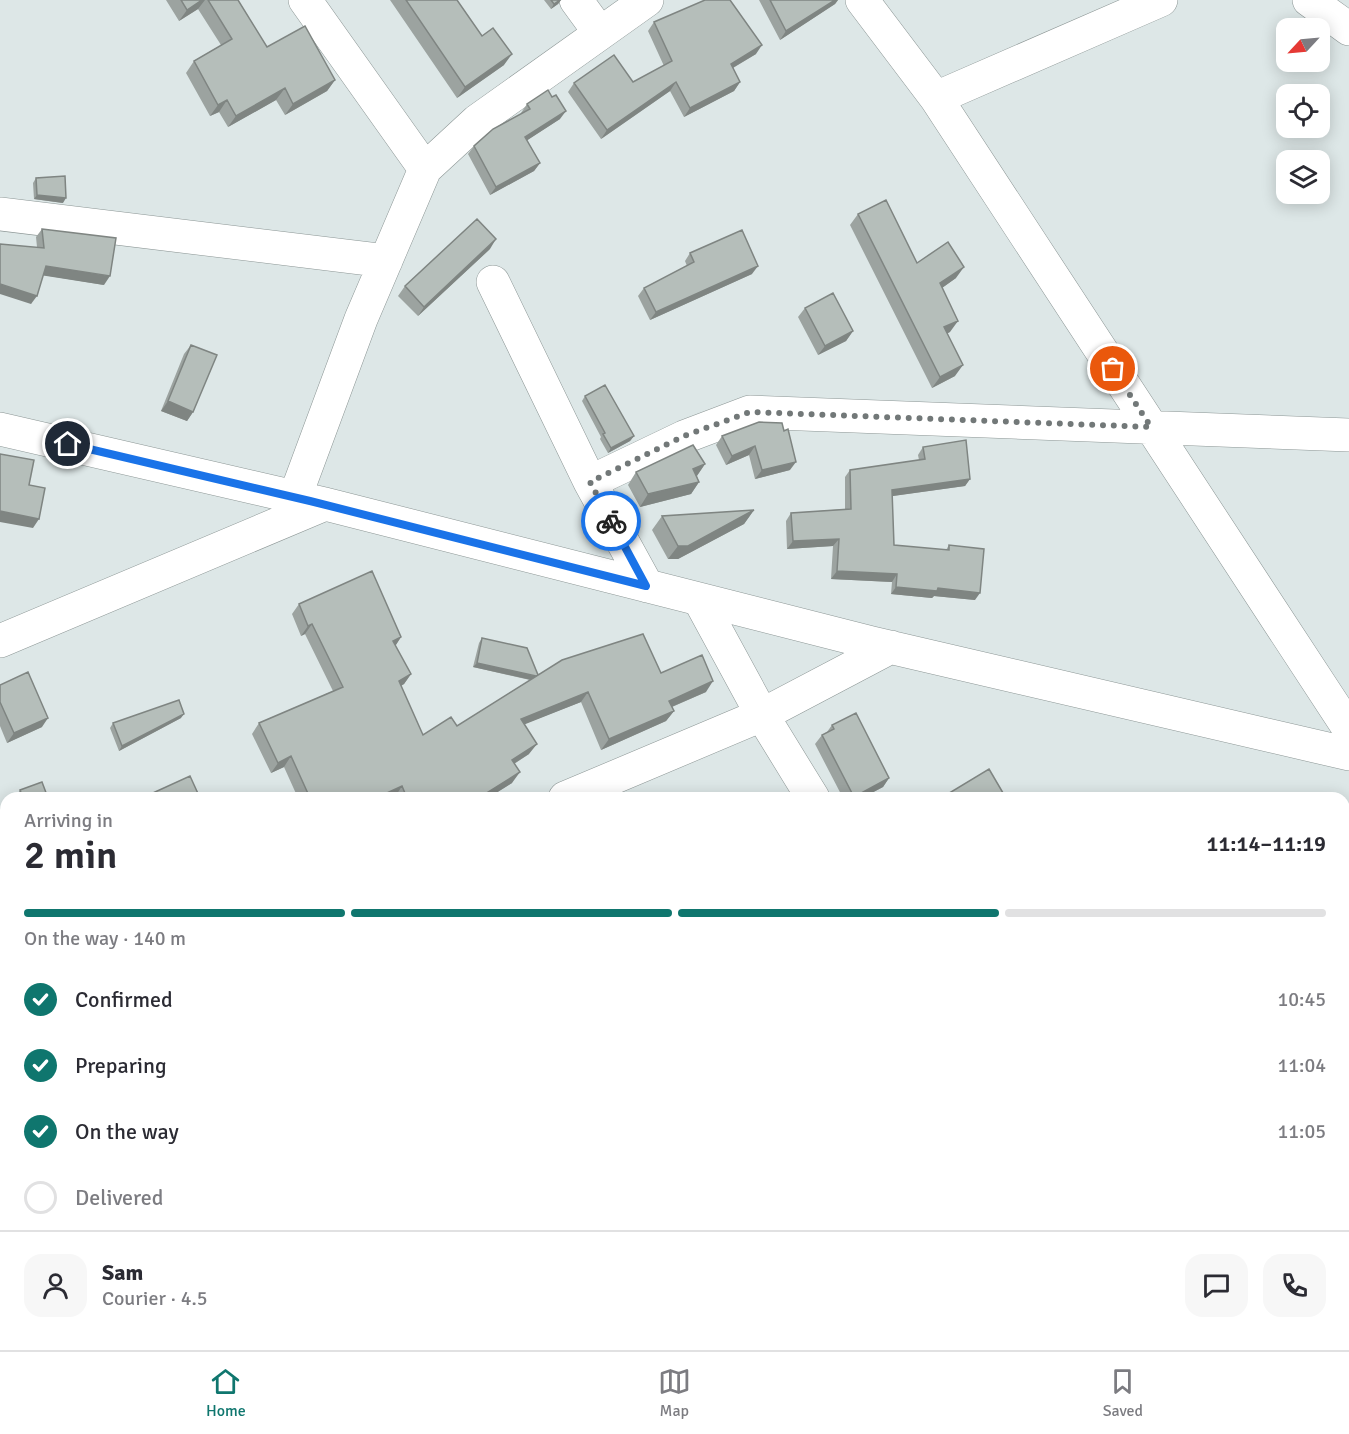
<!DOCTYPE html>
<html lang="en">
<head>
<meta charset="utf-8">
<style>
	:root { --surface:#fff; --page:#f7f7f7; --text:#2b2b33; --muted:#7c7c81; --line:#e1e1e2; --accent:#0f766e }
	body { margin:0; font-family:Signika,sans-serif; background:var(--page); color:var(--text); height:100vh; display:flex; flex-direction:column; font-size:22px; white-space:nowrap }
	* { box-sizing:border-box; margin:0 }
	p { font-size:20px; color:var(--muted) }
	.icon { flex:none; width:33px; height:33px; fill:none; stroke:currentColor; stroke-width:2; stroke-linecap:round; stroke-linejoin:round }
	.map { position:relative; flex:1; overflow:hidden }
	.sheet { position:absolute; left:0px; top:792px; width:1350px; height:558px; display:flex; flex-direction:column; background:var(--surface); border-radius:18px 18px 0 0; box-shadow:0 3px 15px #0003 }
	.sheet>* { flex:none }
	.needle { width:39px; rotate:244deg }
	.fabs { position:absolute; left:1276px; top:18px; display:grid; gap:12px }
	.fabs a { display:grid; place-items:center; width:54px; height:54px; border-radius:12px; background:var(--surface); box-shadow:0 3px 15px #0003; font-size:30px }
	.pin { position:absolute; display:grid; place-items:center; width:51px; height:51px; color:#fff; margin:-26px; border:3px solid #fff; border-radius:50%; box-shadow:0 2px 6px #0007 }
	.courier { position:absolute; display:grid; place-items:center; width:60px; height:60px; margin:-30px; border:4px solid #1a73e8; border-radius:50%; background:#fff; color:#222; box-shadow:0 2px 8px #0007 }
	.headline em { font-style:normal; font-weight:600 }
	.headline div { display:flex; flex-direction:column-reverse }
	.headline { display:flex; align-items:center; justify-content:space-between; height:102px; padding:0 24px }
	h1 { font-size:39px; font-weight:600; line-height:45px }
	.bar { display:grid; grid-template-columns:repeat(4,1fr); gap:9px 6px; align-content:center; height:72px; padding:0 24px }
	.bar i { height:8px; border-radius:4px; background:var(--line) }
	.bar .selected { background:var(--accent) }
	.bar p { grid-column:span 4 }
	.line { display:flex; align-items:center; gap:15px; padding:0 24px; border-top:2px solid var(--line) }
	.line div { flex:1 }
	.round { display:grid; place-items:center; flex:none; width:63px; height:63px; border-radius:18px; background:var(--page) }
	ol { padding:0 24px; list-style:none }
	li { display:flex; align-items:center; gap:18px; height:66px }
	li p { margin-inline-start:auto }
	li .icon { padding:6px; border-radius:50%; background:var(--accent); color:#fff; stroke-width:4 }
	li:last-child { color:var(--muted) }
	li i { width:33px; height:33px; border:3px solid var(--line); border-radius:50% }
	.menu { display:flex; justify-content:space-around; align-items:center; height:84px; border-top:2px solid var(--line); background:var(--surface); font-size:16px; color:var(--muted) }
	.menu a { display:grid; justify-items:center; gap:3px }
	.menu .selected { color:var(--accent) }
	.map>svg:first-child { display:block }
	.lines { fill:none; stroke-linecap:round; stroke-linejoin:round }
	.minor-casing { stroke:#8c9695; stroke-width:34 }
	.minor { stroke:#fff; stroke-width:33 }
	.wall { fill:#9ca3a0 }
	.shaded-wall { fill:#7f8582 }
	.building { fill:#b5beba; stroke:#7f8582; stroke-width:1.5 }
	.done { stroke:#727878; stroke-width:6; stroke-dasharray:0 10.8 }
	.route { stroke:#1a73e8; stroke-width:8 }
</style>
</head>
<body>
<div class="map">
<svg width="1349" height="1350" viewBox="0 0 1349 1350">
	<rect width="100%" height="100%" fill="#dde7e7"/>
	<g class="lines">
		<g class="minor-casing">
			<path id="minor" d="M305 0 425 169
				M576 0 600 33
				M862 0 936 98 1349 729
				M1309 0 1349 29
				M936 98 1161 0
				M0 214 386 261
				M493 282 590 482 647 586
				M0 429 325 504 872 643 1349 754
				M590 482 684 437 750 412 1349 435
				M295 497 361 319 425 169 477 121 647 0
				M699 599 762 715 813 798
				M0 641 325 504
				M565 798 762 715 891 647
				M0 1036 6 1034
				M0 1226 6 1239
				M55 1344 58 1350
				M1148 1344 1152 1350
				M502 1350 526 1344"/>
		</g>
		<use href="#minor" class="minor"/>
	</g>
	<path class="wall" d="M166 0H238L267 47 335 80 327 91 285 115 276 100 228 127 219 112 210 116 186 73 194 61 221 45 198 9 179 21Z
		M390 0H457L482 36 504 65 457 98Z
		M544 0H561L558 4 551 9Z
		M759 0H838L835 4 780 40Z
		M654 22 756 54 733 68 740 82 734 91 684 117 670 91 601 139 568 92 574 83 633 82 664 66 648 31Z
		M527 104 560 119 527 140 540 163 534 171 490 195 468 154 474 146 521 114V113Z
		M36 178 63 203 34 199 33 183Z
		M858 214 917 263 956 278 942 288 950 332 947 333 955 376 932 388 850 225Z
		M42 229 104 285 43 275 31 304 37 247 36 237Z
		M490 249 418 316 398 296 405 286Z
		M690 253 752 274 650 320 638 296 644 288 687 266 685 261Z
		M805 308 853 331 846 341 818 355 798 317Z
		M191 345 193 412 187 421 161 411 184 354Z
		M585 396 634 436 630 441 608 453 600 439 601 437 582 401Z
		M759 422 790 470 755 479 749 455 726 465 716 445 722 436Z
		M923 447 970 479 965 486 892 496 894 545 946 550 949 545 975 600 934 596 932 598 891 594 892 582 831 579 833 546 787 549 786 521 791 513 845 509V477L850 470 919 460 918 455Z
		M705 464 697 476 699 482 691 494 640 507 628 485 636 472Z
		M754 510 744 524 678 559H668L652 530 662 516Z
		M299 604 401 637 395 646 411 674 404 684 401 686 423 735 457 726 530 680 473 667 479 643 482 638 538 675 661 673 706 692 672 707 674 711 666 721 601 750 581 702 524 724 529 754 514 764 512 783 488 798H395V797L392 798H298L284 767 271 773 252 734 259 723 333 691 305 634 301 636 292 614Z
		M0 685 42 727 7 743 0 726Z
		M181 718 119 751 110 728 113 723Z
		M832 725 889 778 883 787 862 798H843L815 744 822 735 827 732Z
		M20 790 48 798H18L17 795Z
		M6 1078V1155L0 1143V1081Z
		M1349 1130V1162L1344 1154V1134Z
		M1215 1344H1306L1310 1350H1218Z"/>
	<path class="shaded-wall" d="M202 0H205L198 9 179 21 187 10Z
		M561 0 558 4 551 9 554 4Z
		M835 0H838L835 4 780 40 786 31Z
		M762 45 756 54 724 73 731 64Z
		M512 54 504 65 457 98 465 87Z
		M335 80 327 91 285 115 293 104Z
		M676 82 670 91 601 139 607 130Z
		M740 82 734 91 684 117 690 108Z
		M285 88 276 100 228 127 236 116Z
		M227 100 219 112 210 116 218 105Z
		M566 111 560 119 520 145 525 137Z
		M540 163 534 171 490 195 496 187Z
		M37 195 66 198 63 203 34 199Z
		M496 239 490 249 418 316 424 307Z
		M46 266 110 276 104 285 40 275Z
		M758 266 752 274 650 320 656 312Z
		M964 267 956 278 932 295 940 283Z
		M0 284 37 296 31 304 0 294Z
		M958 321 950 332 936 339 944 327Z
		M853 331 846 341 818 355 825 346Z
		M963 365 955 376 932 388 940 377Z
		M168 401 193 412 187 421 161 411Z
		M634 436 630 441 608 453 611 448Z
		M755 446 749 455 726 465 732 456Z
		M796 462 790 470 755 479 762 470Z
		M705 464 696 477 693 469Z
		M970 479 965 486 886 497 892 490Z
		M699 482 691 494 640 507 648 494Z
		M754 510 744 524 678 559H668L678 546Z
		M0 511 39 519 33 528 0 522Z
		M839 539 833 546 787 549 793 541Z
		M837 571 897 574 892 582 831 579Z
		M896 587 938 588 980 593 975 600 934 596 932 598 891 594Z
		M312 624 305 634 301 636 308 626Z
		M401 637 394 648 393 641Z
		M477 663 539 677 536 681 473 667Z
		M411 674 404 684 391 691 399 681Z
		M713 681 706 692 662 711 669 701Z
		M588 692 581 702 513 729 521 719Z
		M674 711 666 721 601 750 609 739Z
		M184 714 181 718 119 751 122 746Z
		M48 718 42 727 7 743 14 733Z
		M537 744 529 754 504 770 512 760Z
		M291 756 284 767 271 773 278 763Z
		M520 772 512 783 488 798H477Z
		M889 778 883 787 862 798H852L854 797Z
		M402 786 395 797 392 798H376Z
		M6 1132V1135L0 1143V1134Z
		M361 1344H370L359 1350H350Z
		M1252 1344H1255L1250 1350H1239Z"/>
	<path class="building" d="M181 0H202L187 10Z
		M208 0H238L267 47 305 26 335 80 293 104 285 88 236 116 227 100 218 105 194 61 232 39Z
		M406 0H457L482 36 493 28 512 54 465 87Z
		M551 0H560L554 4Z
		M705 0H730L762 45 731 64 740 82 690 108 676 82 607 130 574 83 614 55 633 82 672 61 654 22Z
		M770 0H835L786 31Z
		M548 90 552 97 556 95 566 111 525 137 540 163 496 187 474 146 493 129 530 109 527 104Z
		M65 176 66 198 37 195 36 178Z
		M886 200 917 263 948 242 964 267 940 283 958 321 944 327 963 365 940 377 858 214Z
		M477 219 496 239 424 307 405 286Z
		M42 229 116 238 110 276 46 266 37 296 0 284V244L44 248Z
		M742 230 758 266 656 312 644 288 694 262 690 253Z
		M833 293 853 331 825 346 805 308Z
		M191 345 217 355 193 412 168 401Z
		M605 385 634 436 611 448 603 434 605 433 585 396Z
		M759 422 782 423 784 431 788 429 796 462 762 470 755 446 732 456 722 436Z
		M966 440 970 479 892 490 894 545 949 550V545L984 549 980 593 938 588 937 591 896 587 897 574 837 571 839 539 793 541 791 513 851 509 850 470 925 459 923 447Z
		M693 445 705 464 693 469 699 482 648 494 636 472Z
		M0 454 34 460 29 485 45 488 39 519 0 511Z
		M754 510 688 546H678L662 516Z
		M372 571 401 637 393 641 411 674 399 681 423 735 451 717 457 726 562 660 643 634 661 673 702 655 713 681 669 701 674 711 609 739 588 692 521 719 537 744 512 760 520 772 482 796 477 798H407L402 786 376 798H310L291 756 278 763 259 723 343 687 312 624 308 626 299 604Z
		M482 638 527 648 538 675 536 676 477 663Z
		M28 672 48 718 14 733 0 702V685Z
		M179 700 184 714 122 746 113 723Z
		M856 713 889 778 854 797 822 735 834 729 832 725Z
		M989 769 1006 798H941Z
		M190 776 200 798H145L144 797Z
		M42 782 48 798H23L20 790Z
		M245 793 249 798H235Z
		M6 1078V1132L0 1134V1081Z
		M1349 1130V1143L1344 1135Z
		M0 1236 4 1241 6 1242V1344H51L55 1350H0Z
		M142 1344H361L350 1350H128Z
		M1228 1344H1252L1239 1350H1230Z
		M1258 1344H1306L1310 1350H1262Z
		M549 1348H559L560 1350H547Z"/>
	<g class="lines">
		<path class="done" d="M611 521 590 482 684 436 750 412 1151 427 1113 369"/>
		<path class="route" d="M68 444 310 501 646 586 611 521"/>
	</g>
</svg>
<div class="fabs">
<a><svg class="needle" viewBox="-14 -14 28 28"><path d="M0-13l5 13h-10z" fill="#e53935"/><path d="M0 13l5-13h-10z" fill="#7c7c81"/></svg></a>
<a><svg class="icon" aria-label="locate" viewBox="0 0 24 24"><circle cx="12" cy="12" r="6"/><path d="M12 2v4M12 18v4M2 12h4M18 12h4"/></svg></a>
<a><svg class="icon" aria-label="layers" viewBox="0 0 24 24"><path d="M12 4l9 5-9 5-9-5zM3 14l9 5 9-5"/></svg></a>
</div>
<div class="pin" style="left:1113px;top:369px;background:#ea580c"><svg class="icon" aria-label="bag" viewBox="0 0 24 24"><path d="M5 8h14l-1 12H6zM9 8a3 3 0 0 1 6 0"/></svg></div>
<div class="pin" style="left:68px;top:444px;background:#1f2937"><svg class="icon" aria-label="home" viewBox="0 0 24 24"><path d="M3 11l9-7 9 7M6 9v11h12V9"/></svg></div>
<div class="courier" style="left:611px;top:521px"><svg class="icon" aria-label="bike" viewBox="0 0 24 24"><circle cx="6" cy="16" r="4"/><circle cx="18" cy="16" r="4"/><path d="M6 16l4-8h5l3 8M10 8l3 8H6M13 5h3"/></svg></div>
<section class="sheet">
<div class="headline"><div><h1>2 min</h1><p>Arriving in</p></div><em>11:14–11:19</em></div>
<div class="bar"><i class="selected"></i><i class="selected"></i><i class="selected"></i><i></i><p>On the way · 140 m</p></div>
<ol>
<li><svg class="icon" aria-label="check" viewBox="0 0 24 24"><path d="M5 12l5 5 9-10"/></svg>Confirmed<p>10:45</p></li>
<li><svg class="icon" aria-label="check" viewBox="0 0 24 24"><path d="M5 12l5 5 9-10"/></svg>Preparing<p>11:04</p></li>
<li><svg class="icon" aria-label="check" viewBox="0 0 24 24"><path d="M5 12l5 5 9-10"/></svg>On the way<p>11:05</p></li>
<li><i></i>Delivered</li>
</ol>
<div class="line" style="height:108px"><a class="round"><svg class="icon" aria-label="person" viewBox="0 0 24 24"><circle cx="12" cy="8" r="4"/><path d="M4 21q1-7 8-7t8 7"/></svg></a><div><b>Sam</b><p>Courier · 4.5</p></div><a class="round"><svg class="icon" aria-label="chat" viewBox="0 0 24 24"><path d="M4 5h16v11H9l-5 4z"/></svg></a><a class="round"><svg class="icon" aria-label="phone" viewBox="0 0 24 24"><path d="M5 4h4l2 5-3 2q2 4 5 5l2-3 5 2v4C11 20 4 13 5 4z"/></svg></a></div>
</section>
</div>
<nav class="menu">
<a class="selected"><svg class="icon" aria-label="home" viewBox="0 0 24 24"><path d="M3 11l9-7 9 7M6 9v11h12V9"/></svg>Home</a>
<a><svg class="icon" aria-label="map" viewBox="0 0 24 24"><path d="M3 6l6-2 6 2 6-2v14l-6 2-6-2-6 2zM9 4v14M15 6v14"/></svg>Map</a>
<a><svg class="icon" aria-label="saved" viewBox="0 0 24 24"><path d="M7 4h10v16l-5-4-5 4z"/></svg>Saved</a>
</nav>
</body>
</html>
